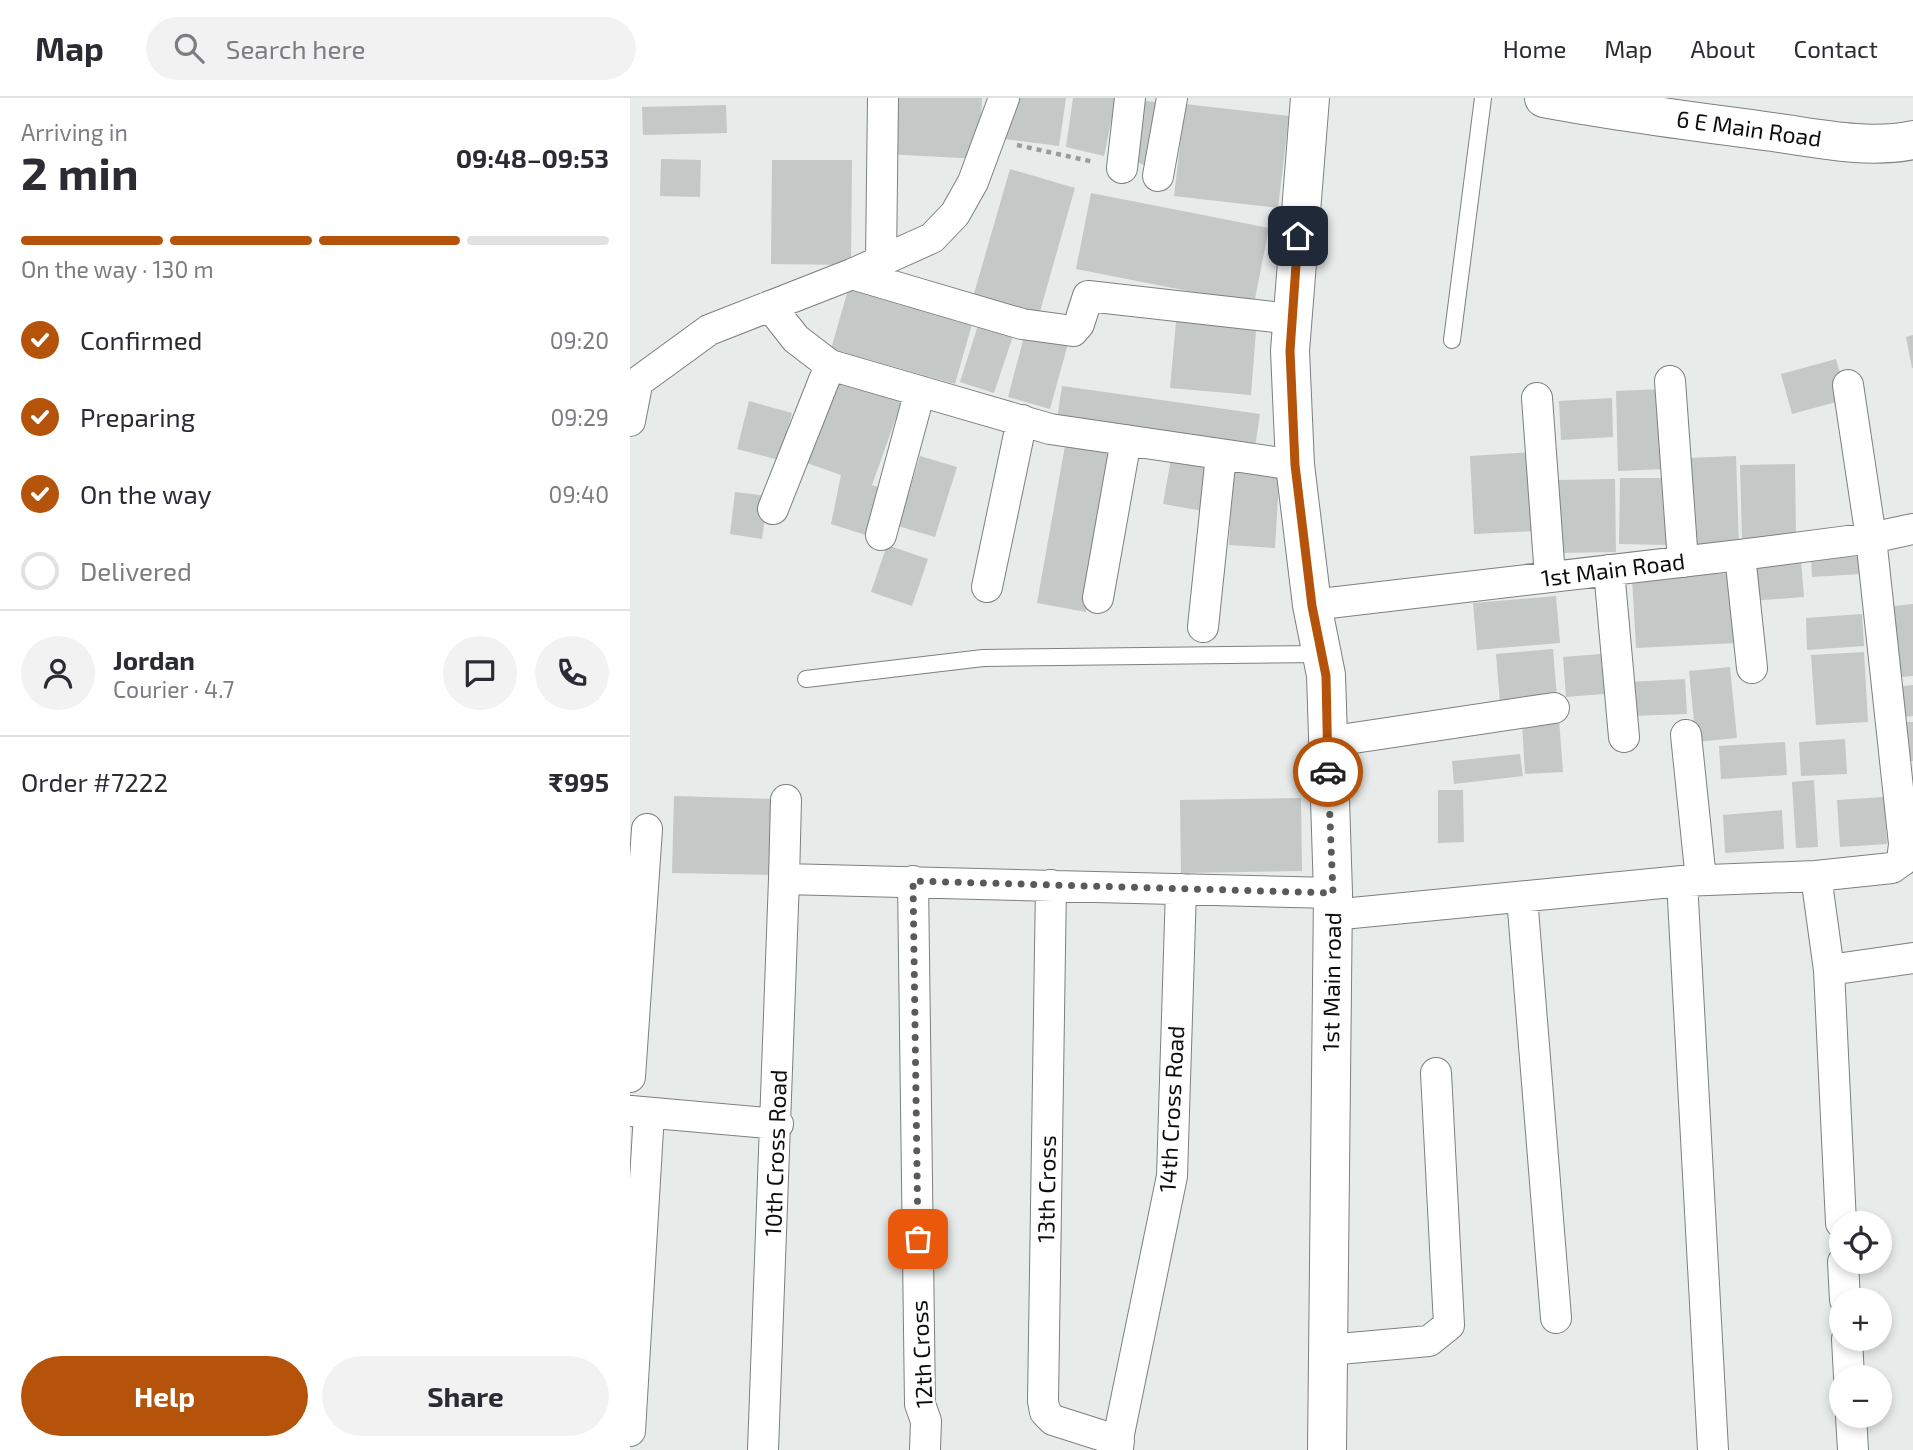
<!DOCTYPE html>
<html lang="en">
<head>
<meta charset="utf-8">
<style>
	:root { --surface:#fff; --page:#f2f2f3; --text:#2b2b33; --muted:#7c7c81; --line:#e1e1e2; --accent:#b45309 }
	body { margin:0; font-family:"Exo 2",sans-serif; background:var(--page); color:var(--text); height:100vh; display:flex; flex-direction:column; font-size:26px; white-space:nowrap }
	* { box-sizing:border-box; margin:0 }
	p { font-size:23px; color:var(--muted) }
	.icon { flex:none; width:38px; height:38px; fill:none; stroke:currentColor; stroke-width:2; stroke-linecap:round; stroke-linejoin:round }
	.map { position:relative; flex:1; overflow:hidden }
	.details { display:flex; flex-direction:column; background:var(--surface); width:630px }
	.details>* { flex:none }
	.controls { position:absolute; left:1199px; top:1113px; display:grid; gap:14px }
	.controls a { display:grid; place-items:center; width:63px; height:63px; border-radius:50%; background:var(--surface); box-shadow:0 4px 10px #0003; font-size:35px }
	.pin { position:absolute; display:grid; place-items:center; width:60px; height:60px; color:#fff; margin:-30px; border-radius:14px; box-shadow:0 4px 10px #0006 }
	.courier { position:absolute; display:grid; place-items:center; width:70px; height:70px; margin:-35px; border:5px solid #b45309; border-radius:50%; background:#fff; color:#222; box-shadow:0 2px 9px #0007 }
	.overview em { font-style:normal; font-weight:700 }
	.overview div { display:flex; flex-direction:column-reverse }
	.overview { display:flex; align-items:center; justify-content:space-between; height:119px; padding:0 21px }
	h1 { font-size:46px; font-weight:700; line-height:52px }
	.bar { display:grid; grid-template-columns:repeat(4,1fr); gap:10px 7px; align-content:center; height:84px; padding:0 21px }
	.bar i { height:9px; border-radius:5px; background:var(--line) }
	.bar .current { background:var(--accent) }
	.bar p { grid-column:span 4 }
	.line { display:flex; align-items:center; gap:18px; padding:0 21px; border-top:2px solid var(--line) }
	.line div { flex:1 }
	.round { display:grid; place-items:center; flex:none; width:74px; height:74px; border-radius:37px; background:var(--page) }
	ol { padding:0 21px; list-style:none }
	li { display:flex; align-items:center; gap:21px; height:77px }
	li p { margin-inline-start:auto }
	li .icon { padding:7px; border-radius:50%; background:var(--accent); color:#fff; stroke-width:4 }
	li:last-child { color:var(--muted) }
	li i { width:38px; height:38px; border:4px solid var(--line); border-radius:50% }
	.cta { display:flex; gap:14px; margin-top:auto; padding:14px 21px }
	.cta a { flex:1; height:80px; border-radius:42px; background:var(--accent); color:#fff; font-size:28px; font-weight:700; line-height:80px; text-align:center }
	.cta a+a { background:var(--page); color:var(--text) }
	header { display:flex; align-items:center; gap:42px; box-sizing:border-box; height:98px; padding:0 35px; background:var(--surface); border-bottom:2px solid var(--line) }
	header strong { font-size:33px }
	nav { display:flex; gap:38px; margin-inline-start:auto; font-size:24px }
	.search { width:490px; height:63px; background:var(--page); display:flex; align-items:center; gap:18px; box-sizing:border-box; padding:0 24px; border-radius:38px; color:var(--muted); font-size:26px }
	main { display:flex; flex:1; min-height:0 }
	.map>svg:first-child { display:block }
	.building { fill:#c4c8c7 }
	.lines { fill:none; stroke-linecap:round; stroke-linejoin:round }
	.service-casing { stroke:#7c807f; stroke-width:18 }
	.minor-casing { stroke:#7c807f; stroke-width:32 }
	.tertiary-casing { stroke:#7c807f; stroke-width:40 }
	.path { stroke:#999c9b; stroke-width:4.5; stroke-dasharray:5 5; stroke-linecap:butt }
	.service { stroke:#fff; stroke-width:16 }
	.minor { stroke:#fff; stroke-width:30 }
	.tertiary { stroke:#fff; stroke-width:38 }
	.done { stroke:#595b5a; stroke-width:7; stroke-dasharray:0 12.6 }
	.route { stroke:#b45309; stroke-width:9 }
	.labels { text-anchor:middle; stroke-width:6; stroke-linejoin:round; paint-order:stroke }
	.street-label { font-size:23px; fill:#0c0e0d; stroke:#fff }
</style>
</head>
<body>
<header>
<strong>Map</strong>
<div class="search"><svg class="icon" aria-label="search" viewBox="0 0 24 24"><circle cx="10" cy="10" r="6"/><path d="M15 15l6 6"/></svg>Search here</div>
<nav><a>Home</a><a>Map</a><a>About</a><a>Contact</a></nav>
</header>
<main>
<section class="details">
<div class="overview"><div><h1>2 min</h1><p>Arriving in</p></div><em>09:48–09:53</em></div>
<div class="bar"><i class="current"></i><i class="current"></i><i class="current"></i><i></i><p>On the way · 130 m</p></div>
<ol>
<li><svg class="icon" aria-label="check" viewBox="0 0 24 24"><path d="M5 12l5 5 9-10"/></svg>Confirmed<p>09:20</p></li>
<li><svg class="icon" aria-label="check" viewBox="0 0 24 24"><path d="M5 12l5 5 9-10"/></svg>Preparing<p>09:29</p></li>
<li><svg class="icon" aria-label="check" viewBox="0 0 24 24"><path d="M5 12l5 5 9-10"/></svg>On the way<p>09:40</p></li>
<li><i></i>Delivered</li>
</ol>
<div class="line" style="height:126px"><a class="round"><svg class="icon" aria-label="person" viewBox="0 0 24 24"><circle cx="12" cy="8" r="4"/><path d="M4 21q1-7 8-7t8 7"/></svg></a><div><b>Jordan</b><p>Courier · 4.7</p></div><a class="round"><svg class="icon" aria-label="chat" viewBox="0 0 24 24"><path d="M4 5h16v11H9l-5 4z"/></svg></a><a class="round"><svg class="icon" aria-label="phone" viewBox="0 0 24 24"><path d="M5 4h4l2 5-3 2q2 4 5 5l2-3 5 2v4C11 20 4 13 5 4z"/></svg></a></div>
<div class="line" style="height:91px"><div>Order #7222</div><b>₹995</b></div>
<div class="cta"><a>Help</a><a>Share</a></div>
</section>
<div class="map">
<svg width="1283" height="1352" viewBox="0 0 1283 1352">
	<rect width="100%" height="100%" fill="#e7ebea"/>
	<path class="building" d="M258 0H352L349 61 255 56Z
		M381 0H436L429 48 375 41Z
		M443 0H486L474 58 436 49Z
		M507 2 535 5 526 72 500 61Z
		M555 6 659 18 648 110 544 98Z
		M96 7 97 35 13 37 12 9Z
		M31 61 71 62 70 99 30 98Z
		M142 62H222L221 167 141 166Z
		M380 71 445 90 407 224 341 206Z
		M461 95 639 130 624 206 446 171Z
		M220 185 344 219 325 286 201 251Z
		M547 213 627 220 621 297 540 290Z
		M350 221 385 232 364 295 330 284Z
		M395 235 438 246 420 311 378 299Z
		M1283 237V270H1282L1276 239Z
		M1206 261 1217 301 1162 316 1151 276Z
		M206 279 272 303 242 387 260 393 245 440 201 426 211 377 174 364Z
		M432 288 630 316 625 349 427 321Z
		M1032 291 1035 371 988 373 986 293Z
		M982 300 983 339 931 342 929 303Z
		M119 303 162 315 149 362 107 351Z
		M436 342 485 350 456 514 407 505Z
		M902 354 906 433 844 436 840 358Z
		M542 355 581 362 573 413 533 406Z
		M290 358 327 369 305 439 268 428Z
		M1106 358 1109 448 1060 450 1057 360Z
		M603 364 650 367 645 450 599 447Z
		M1165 366 1166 439 1112 440 1110 367Z
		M990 380H1042L1041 447 989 446Z
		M985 381 986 454 929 455V382Z
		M105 394 138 398 132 441 100 436Z
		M257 447 298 461 282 508 241 494Z
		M1230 458 1231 476 1182 479 1181 461Z
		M1171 462 1174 499 1121 503 1118 465Z
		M1102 475 1106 545 1006 550 1002 480Z
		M926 498 930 545 847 552 843 505Z
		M1283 506V578L1262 580 1254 509Z
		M1232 516 1234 548 1177 552 1176 520Z
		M923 551 927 600 870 605 866 556Z
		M1234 554 1238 624 1186 627 1181 557Z
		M983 555 986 595 936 599 933 559Z
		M1100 569 1107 640 1066 644 1059 573Z
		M1055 581 1057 616 1000 618 998 584Z
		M1283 587V618L1264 620 1261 589Z
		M929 621 933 674 895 676 892 624Z
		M1269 624H1283V663H1271Z
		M1215 641 1217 676 1171 678 1169 644Z
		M1155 644 1157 677 1091 681 1089 648Z
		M890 656 893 678 824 686 822 663Z
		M1184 682 1188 749 1166 750 1162 684Z
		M808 692H833L834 744 808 745Z
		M44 698 145 701 143 777 42 775Z
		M1254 699 1257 746 1210 749 1207 702Z
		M671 700 672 773 551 775 550 702Z
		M1152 712 1154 751 1095 755 1093 717Z"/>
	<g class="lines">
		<g class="service-casing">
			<path id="service" d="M822 242 853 0
				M176 581 353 560 692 556"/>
		</g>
		<g class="minor-casing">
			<path id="minor" d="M492 70 500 0
				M528 78 542 0
				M251 163 253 0
				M222 176 392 226 443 233 449 226 458 198 662 221
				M140 208 166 241 200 267 420 331 665 367
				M1040 283 1053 464
				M0 287 6 292 0 323
				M2 288 79 232 222 176 302 140 325 116 343 84 374 0
				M907 300 920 479
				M143 411 200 267
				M251 437 290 293
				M1110 457 1122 570
				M979 472 994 639
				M357 489 392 322
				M468 500 496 342
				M682 507 1110 457 1241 440 1283 431
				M573 529 591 357
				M1056 637 1071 782
				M697 644 924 610
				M1186 778 1262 770 1272 763 1274 746 1241 440 1218 287
				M154 781 156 702
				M283 783 290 1306 296 1323 295 1352
				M1052 783 1083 1352
				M421 787 413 1303 415 1314 423 1322 489 1343
				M892 799 926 1220
				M702 817 1052 783 1186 778 1199 872 1283 860
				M1199 872 1211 1125
				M0 979 17 731
				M1 1013 148 1026
				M1213 1164 1215 1202
				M1217 1241 1219 1279
				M698 1252 799 1243 819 1227 806 975
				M1221 1318 1223 1352
				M0 1333 19 1015
				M133 1352 154 781 703 795
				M488 1352 489 1336 542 1078 551 791"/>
		</g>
		<g class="tertiary-casing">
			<path id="tertiary" d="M680 0 660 253 665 367 682 507 696 577 703 795 697 1352
				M914 0C987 14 1061 23 1135 33 1182 39 1236 52 1283 42"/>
		</g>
		<path class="path" d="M387 47 464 64"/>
		<use href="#service" class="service"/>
		<use href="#minor" class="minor"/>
		<use href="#tertiary" class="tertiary"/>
	</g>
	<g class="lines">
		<path class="done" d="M288 1141 283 783 703 795 698 674"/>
		<path class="route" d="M668 138 660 253 665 367 682 508 696 578 698 674"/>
	</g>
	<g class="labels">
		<g class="street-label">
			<text transform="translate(1119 31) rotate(8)" y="8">6 E Main Road</text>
			<text transform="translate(983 472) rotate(-7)" y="8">1st Main Road</text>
			<text transform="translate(702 884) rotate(-89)" y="8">1st Main road</text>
			<text transform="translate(542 1011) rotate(-87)" y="8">14th Cross Road</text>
			<text transform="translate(146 1055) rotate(-88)" y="8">10th Cross Road</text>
			<text transform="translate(417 1091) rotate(-89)" y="8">13th Cross</text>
			<text transform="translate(292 1256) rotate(-93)" y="8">12th Cross</text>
		</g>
	</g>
</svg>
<div class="controls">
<a><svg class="icon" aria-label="locate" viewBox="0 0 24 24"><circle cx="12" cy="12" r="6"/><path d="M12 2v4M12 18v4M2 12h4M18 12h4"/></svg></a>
<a>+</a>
<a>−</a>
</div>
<div class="pin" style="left:288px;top:1141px;background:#ea580c"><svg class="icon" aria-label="bag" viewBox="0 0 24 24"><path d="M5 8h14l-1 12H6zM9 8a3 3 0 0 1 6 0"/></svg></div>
<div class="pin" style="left:668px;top:138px;background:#1f2937"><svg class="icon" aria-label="home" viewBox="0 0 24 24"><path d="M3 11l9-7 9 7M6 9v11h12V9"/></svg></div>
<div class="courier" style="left:698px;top:674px"><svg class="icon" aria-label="car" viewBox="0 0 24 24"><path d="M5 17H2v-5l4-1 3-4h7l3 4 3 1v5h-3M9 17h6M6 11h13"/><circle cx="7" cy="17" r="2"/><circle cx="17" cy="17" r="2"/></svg></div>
</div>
</main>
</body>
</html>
